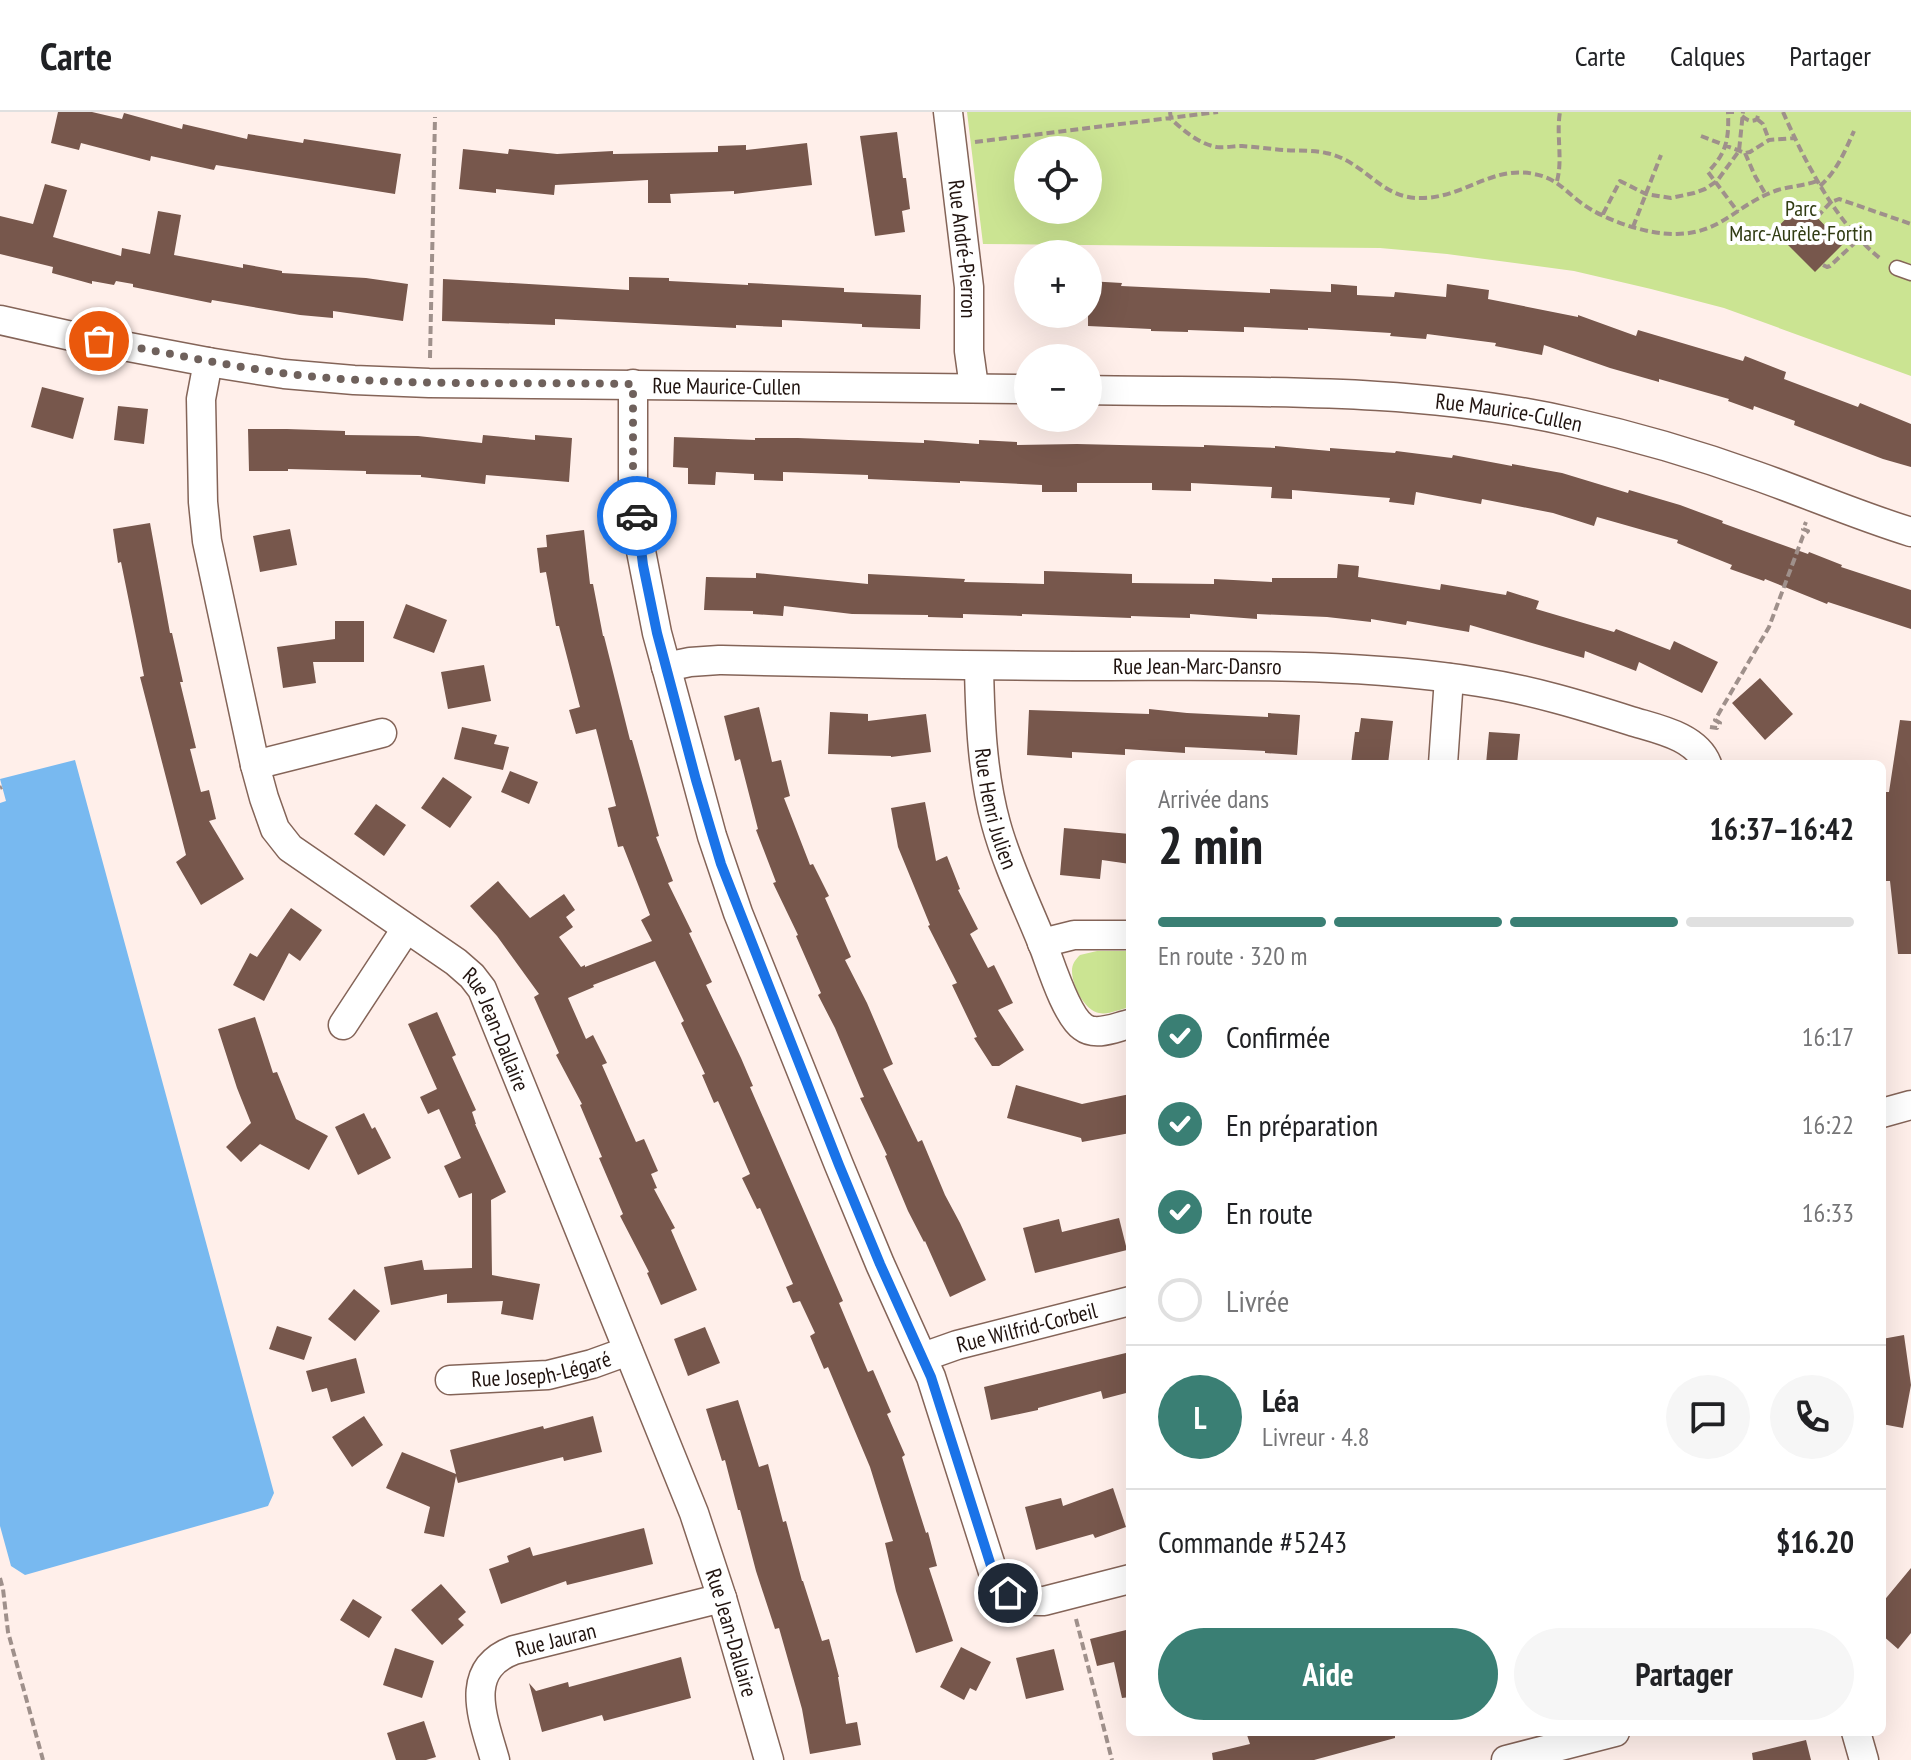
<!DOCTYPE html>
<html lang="fr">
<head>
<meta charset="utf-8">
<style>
	:root { --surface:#fff; --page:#f6f6f6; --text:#202124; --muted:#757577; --line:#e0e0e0; --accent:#3a7f74 }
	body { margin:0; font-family:"PT Sans Narrow",sans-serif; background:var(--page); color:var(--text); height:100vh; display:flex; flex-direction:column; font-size:30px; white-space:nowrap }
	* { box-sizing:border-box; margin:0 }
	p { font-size:26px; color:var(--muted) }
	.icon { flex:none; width:44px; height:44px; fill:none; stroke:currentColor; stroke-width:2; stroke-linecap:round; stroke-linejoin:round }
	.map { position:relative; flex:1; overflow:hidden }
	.sheet { position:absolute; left:1126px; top:648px; width:760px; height:976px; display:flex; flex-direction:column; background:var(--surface); border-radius:12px; box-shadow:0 8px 32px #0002 }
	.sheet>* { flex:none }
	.controls { position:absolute; left:1014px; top:24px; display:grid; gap:16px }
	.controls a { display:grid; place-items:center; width:88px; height:88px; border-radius:50%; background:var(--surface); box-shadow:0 8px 32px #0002; font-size:40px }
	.pin { position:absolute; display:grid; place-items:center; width:68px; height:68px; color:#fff; margin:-34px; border:4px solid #fff; border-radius:50%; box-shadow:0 2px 8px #0007 }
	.courier { position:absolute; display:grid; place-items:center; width:80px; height:80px; margin:-40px; border:6px solid #1a73e8; border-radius:50%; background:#fff; color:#222; box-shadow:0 2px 10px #0007 }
	.headline em { font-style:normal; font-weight:700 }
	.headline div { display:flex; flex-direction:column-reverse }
	.headline { display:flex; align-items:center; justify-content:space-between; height:136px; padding:0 32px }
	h1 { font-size:52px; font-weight:700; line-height:60px }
	.bar { display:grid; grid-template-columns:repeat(4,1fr); gap:12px 8px; align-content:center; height:96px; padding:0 32px }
	.bar i { height:10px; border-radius:6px; background:var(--line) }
	.bar .active { background:var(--accent) }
	.bar p { grid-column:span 4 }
	.line { display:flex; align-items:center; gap:20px; padding:0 32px; border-top:2px solid var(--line) }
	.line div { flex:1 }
	.round { display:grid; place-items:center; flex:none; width:84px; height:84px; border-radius:42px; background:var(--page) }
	ol { padding:0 32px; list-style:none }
	li { display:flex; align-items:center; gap:24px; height:88px }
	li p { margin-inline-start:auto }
	li .icon { padding:8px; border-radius:50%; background:var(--accent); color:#fff; stroke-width:4 }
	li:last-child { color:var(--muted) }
	li i { width:44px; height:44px; border:4px solid var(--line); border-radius:50% }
	.action { display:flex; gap:16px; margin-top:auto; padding:16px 32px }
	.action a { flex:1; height:92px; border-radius:48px; background:var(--accent); color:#fff; font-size:32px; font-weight:700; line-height:92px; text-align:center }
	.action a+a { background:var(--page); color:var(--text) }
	header { display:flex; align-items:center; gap:48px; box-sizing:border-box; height:112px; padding:0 40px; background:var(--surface); border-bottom:2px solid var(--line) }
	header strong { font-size:38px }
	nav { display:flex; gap:44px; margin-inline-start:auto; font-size:28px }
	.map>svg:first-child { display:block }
	.green { fill:#cbe492; fill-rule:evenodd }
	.water { fill:#78b9f0 }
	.building { fill:#77574c }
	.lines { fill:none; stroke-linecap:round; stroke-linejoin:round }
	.lane-casing { stroke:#846458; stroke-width:17 }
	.street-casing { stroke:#846458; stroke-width:31 }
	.path { stroke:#9f908b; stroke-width:4; stroke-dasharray:8 4; stroke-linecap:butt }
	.lane { stroke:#fff; stroke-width:14 }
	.street { stroke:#fff; stroke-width:28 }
	.done { stroke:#6f615c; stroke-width:8; stroke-dasharray:0 14.4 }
	.route { stroke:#1a73e8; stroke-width:10 }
	.labels { text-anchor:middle; stroke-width:8; stroke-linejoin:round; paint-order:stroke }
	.park-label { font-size:22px; fill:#313c13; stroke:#fff }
	.street-label { font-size:22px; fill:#211410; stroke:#fff }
</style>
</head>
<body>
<header>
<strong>Carte</strong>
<nav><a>Carte</a><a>Calques</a><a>Partager</a></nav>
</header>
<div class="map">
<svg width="1911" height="1648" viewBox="0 0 1911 1648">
	<rect width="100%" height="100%" fill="#ffefea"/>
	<path class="green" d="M967 0H1911V264L1724 196 1651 177 1574 159 1447 142 1380 136 983 132ZM1028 38H1088V98H1028Z
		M1097 839H1130V895C1121 897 1108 903 1099 901 1084 898 1072 873 1072 859 1072 852 1075 848 1080 843Z"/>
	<path class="water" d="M75 648 274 1381 268 1394 25 1463 11 1454 0 1414V691L6 689 0 667Z"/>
	<path class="building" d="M58 0H92L122 7 124 1 182 17 183 12 247 27 248 22 303 31 304 27 401 42 395 82 216 53 214 58 151 44 150 49 81 31 79 38 51 31Z
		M897 20 903 66H906L910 97 902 99 905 120 875 124 860 24Z
		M807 31 812 73 734 82V79L670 82 671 91H648V68L555 73 554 83 496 77V81L459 77 463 37 508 42 509 37 557 42 613 39V42L718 40V34L746 33V38Z
		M45 72 67 78 53 125 121 144 122 136 150 142 158 99 181 103 174 143 243 156V152L282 159V161L366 166 408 172 403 209 333 199V206L300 203 212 188 211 191 133 175V172L116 169 114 173 92 169V172L52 161 53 155 0 142V104L33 112Z
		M1802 90 1843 132 1815 160 1774 119Z
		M629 165 669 166V169L748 173V171L844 176V180L921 183 920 217 862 215V212L782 208V215L736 213V216L555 207V213L442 209 443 167 629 178Z
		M1088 169 1122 171 1121 174 1270 181V177L1331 180V172L1357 174V183L1394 185 1395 180 1446 185 1447 172 1489 178 1488 187 1578 205V203L1636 224 1638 218 1743 249 1745 244 1786 260 1784 267 1858 295 1860 291 1911 312V355L1883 347 1794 313 1795 309 1754 294 1753 298 1728 289 1729 287 1659 267V270L1610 256 1544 233 1542 243 1495 234 1496 231 1427 222 1426 227 1390 224 1391 221 1308 216V218L1244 215V220L1188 218V220L1151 219V217L1088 214Z
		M42 275 84 286 73 327 31 315Z
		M118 294 148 297 144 332 114 328Z
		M248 317H287L345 319V323L418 324 482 331 483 323 535 328V323L572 326 569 370 486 363 485 372 421 365V363L366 362V359L288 357V359H249Z
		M674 325 755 328V326H798L924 331V328L979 332V328L1017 330V333L1077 332 1204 335V333L1275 336V334L1330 339V336L1395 341 1396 339 1452 346 1453 343 1512 354V352L1562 361 1628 381 1629 378 1680 393 1723 409 1722 411 1808 442 1809 440 1842 453 1841 455 1911 478V517L1828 490 1827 492 1765 467 1764 469 1730 457 1732 453 1677 431 1678 428 1597 405 1594 414 1553 401 1482 387 1481 392 1416 380 1414 393 1389 390 1390 386 1292 378V387L1271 386 1272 375 1191 371V379L1152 378V371H1077V380H1042V373L960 369V371L868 367V363L783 360V369L754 368V362L716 360 715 373 688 372V356L673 355Z
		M150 411 170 521H172L183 570H180L196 636 190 637 201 680 209 678 216 707 209 709 244 767 201 793 176 750 186 743 140 565 144 564 121 450 118 451 113 417Z
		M290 417 297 453 260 460 253 424Z
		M584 418 590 472H593L603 524H604L630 628H632L659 724 656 725 673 769 668 771 692 820 689 821 712 870 706 873 741 946 753 974 750 975 843 1189 839 1191 868 1260 873 1258 891 1300 887 1302 905 1343 902 1345 926 1421 928 1420 937 1454 929 1456 953 1529 916 1541 896 1479 885 1431 893 1429 870 1355 828 1255 824 1257 810 1224 815 1221 800 1189 793 1191 786 1175 793 1172 760 1096 757 1097 742 1066 750 1062 718 989 714 991 702 963 705 962 681 911 684 909 655 849 593 873 594 875 568 886 586 927 593 923 607 951 602 953 636 1030 644 1027 658 1059 651 1062 657 1076 654 1077 675 1116 671 1118 697 1178 661 1193 647 1161 649 1160 620 1104 623 1102 599 1046 602 1045 580 993 582 992 556 943 559 941 534 885 539 882 497 824 470 794 498 769 530 806 564 782 575 798 566 805 573 815 559 825 581 855 585 853V855L652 829 641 808 650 803 623 734 618 735 608 696 616 694 596 617 576 622 569 598 580 595 559 514H556L546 460 540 461 537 436 547 435 546 423Z
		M1338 452 1359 454 1358 465 1440 478 1441 472 1506 483 1507 479 1539 489 1536 497 1614 520 1616 517 1670 538 1674 529 1718 550 1702 581 1639 550 1636 559 1585 539 1584 546 1470 513 1469 520 1407 509 1406 513 1371 507V510L1327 505 1257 502V507L1190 502V506L1131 504V506L1022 502V504L963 502V506L928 505V503L852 502 784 494 783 504 753 502V499L704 498 706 465 756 466V461L868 472V462L965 467 964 470 1044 472V459L1132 462V471L1214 472V467L1272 470V466H1337Z
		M406 492 447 508 434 541 393 526Z
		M335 509H364V550H313L316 571 283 576 277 535 335 527Z
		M484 553 491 589 448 597 441 560Z
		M1760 566 1793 602 1765 628 1732 591Z
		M759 595 772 650 781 648 790 684 784 686 810 753 813 752 829 784 825 786 851 845 845 848 867 891 893 952 883 957 918 1030 922 1028 945 1083 960 1111 986 1168 950 1185 925 1129 924 1130 908 1099 885 1044 887 1043 860 986 864 985 835 916 818 883 821 881 796 824 798 823 773 771 776 770 756 718 758 717 740 647 735 649 724 604Z
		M1149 597 1187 601 1268 605V601L1300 603 1297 643 1265 641V639L1185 635V641L1125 637V643L1072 640V646L1027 643 1029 598 1149 602Z
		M830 600 868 602V609L926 602 931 640 891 645V644L828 642Z
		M1361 606 1393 609 1388 652H1351L1355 620H1359Z
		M1900 608 1911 609V842H1898L1890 769H1885L1884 714H1882L1884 680H1889Z
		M462 615 497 623 494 632 509 635 503 658 454 647Z
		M1489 620 1520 622 1517 652H1486Z
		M510 659 538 670 529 692 501 680Z
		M443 665 472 685 450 716 421 696Z
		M925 690 936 749 947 744 960 777 958 778 978 817 970 822 988 856 994 853 1013 891 998 898 1024 938 999 954H992L974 926 977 925 952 873 957 871 928 814 930 813 898 735 891 696Z
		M376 692 406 713 384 744 354 722Z
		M1064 716 1130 722V752L1102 748 1100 767 1060 763Z
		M291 796 322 818 300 849 289 841 264 889 233 873 250 841 257 845Z
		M437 900 456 943 452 945 476 998 472 1000 476 1012H475L506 1080 491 1088 492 1163 540 1172 533 1208 501 1202 503 1189 447 1191V1182L391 1193 384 1155 422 1148 424 1158 472 1156V1081L459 1086 444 1054 461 1046 439 997 428 1002 420 985 437 977 408 912Z
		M255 905 273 961 277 960 296 1007 328 1024 309 1058 260 1032 241 1050 226 1035 251 1011 237 976 218 917Z
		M1016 973 1082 992 1130 982V1021L1082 1030 1081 1026 1007 1006Z
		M364 1001 372 1017 375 1015 391 1046 358 1063 335 1015Z
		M1119 1106 1127 1138 1035 1161 1023 1116 1059 1107 1062 1120Z
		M354 1177 380 1199 355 1229 328 1207Z
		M277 1214 312 1225 304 1248 269 1237Z
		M705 1215 720 1251 688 1264 674 1227Z
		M1904 1223 1911 1273 1903 1316 1882 1312V1227Z
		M1130 1240V1280L1103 1287 1101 1279 1038 1296V1298L991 1308 984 1275Z
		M356 1246 365 1281 331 1290 327 1276 312 1280 306 1259Z
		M738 1288 759 1355 768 1352 783 1410 786 1409 802 1469H803L822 1529 829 1527 839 1565H838L846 1612 857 1610 861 1633 810 1642 802 1597 779 1516 775 1517 756 1459 740 1398H738L725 1348 722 1349 706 1297Z
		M364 1304 383 1333 352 1355 332 1325Z
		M593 1304 602 1340 564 1349 563 1345 458 1371 456 1364 444 1425 424 1421 430 1395 386 1376 402 1340 456 1362 450 1338 543 1314 544 1317Z
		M1113 1376 1126 1415 1095 1426 1093 1422 1036 1438 1025 1395 1061 1386 1063 1394Z
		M644 1416 653 1452 567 1473 566 1469 501 1492 489 1457 509 1450 507 1444 530 1435 533 1444Z
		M1911 1456V1521L1898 1537 1882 1523V1491Z
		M441 1472 466 1500 458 1507 464 1513 442 1533 411 1498Z
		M353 1487 382 1505 369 1526 340 1508Z
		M1130 1517V1585L1122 1586 1114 1550 1097 1554 1090 1527Z
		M961 1535 991 1550 976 1579 970 1576 964 1588 940 1575Z
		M395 1536 434 1549 422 1586 383 1573Z
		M1054 1537 1064 1578 1026 1587 1016 1546Z
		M681 1545 691 1586 604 1609 602 1603 542 1620 529 1571 536 1579 568 1570 569 1575Z
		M424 1609 436 1645 426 1648H396L387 1621Z
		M1246 1620H1395V1626L1314 1648H1213L1212 1641 1250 1632Z
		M1806 1628 1811 1648H1753L1752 1641Z"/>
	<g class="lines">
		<g class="lane-casing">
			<path id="lane" d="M1897 156 1911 161"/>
		</g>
		<g class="street-casing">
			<g id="street">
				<path id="s1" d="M948 0 969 175V239L974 275"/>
				<path id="s2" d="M0 208 76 225 208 250 284 262 354 268 429 271 1028 277"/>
				<path id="s3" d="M208 250 201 287 203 390 207 429 255 653 264 686 275 717 290 736 456 850 472 864 482 877 694 1401 722 1486 769 1648"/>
				<path d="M633 272V368L640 434 657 521 712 724 738 801 839 1053 880 1152 931 1265 993 1460C1003 1482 1020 1490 1044 1489L1130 1467"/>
				<path id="s4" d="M1088 278C1249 281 1413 274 1571 310 1634 324 1696 342 1757 364 1808 382 1859 404 1911 420"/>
				<path id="s5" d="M979 554C980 607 982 661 996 712 1008 756 1029 797 1045 838 1052 857 1067 904 1083 915 1096 925 1116 915 1130 912"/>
				<path id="s6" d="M666 555 690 550 719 548C844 551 968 554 1093 554 1222 554 1351 550 1479 570 1531 578 1581 593 1631 609 1657 617 1696 624 1707 652"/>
				<path d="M1443 652 1449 566"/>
				<path d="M255 653 382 621"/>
				<path d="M1042 831 1074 823H1130"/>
				<path d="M343 913 406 817"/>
				<path d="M1882 1001 1911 993"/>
				<path id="s7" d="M923 1245 957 1233 1130 1189"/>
				<path id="s8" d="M450 1268 548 1263 592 1252 628 1239"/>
				<path d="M1856 1620 1864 1648"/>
				<path id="s9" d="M495 1648C484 1608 461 1558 514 1538L722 1486"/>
				<path d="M1506 1648 1615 1620"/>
			</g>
		</g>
		<path class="path" d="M1170 0 1171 7C1184 19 1199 32 1217 35 1225 36 1234 34 1242 34 1256 35 1270 37 1284 38 1298 39 1313 38 1326 41 1366 49 1380 88 1423 86 1465 85 1493 53 1534 62 1556 66 1563 77 1580 90 1603 108 1648 123 1677 122 1720 121 1734 96 1770 81 1785 74 1801 75 1817 69
			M1734 0H1728C1729 27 1727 40 1708 60L1738 100
			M1783 0C1805 50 1837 113 1881 147
			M1742 4C1747 8 1751 11 1757 7L1759 0
			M1757 7 1763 12 1769 28
			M1701 24 1745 41 1750 40 1769 28 1795 26
			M975 30 1218 0
			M1745 41 1755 64 1766 83
			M1557 69C1563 47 1556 23 1560 0
			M1820 74C1837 59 1845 39 1854 19
			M1603 102 1620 69 1646 82 1671 86 1694 81 1705 77 1717 69 1739 39 1743 0
			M1817 105 1831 90 1839 87 1911 112
			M1633 115 1661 43
			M1823 153 1827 155 1830 154 1860 126
			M430 246 435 5
			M1710 615 1717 616 1720 611 1715 608 1769 515 1803 424 1808 419 1803 417 1806 410
			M0 676 2 675
			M0 1466 3 1477 8 1520 43 1648
			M1076 1507 1112 1648"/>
		<use href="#lane" class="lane"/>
		<use href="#street" class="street"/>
	</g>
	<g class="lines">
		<path class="done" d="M99 229C172 241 243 258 316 265 421 274 527 270 633 272V368L637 404"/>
		<path class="route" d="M637 404 643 453 657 521 696 668 721 752 839 1053 880 1152 931 1265 993 1460 1002 1475 1008 1481"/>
	</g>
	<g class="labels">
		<g class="park-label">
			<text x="1801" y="104">Parc<tspan x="1801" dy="25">Marc-Aurèle-Fortin</tspan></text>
		</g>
		<g class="street-label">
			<text dy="8" stroke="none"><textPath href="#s1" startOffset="138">Rue André-Pierron</textPath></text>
			<text dy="8" stroke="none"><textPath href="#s2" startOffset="732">Rue Maurice-Cullen</textPath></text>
			<text dy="8" stroke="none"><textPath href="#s4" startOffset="422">Rue Maurice-Cullen</textPath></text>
			<text dy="8" stroke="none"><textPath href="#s6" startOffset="532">Rue Jean-Marc-Dansro</textPath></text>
			<text dy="8" stroke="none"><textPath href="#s5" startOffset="144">Rue Henri Julien</textPath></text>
			<text dy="8" stroke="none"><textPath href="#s3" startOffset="782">Rue Jean-Dallaire</textPath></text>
			<text dy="8" stroke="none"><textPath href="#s7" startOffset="108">Rue Wilfrid-Corbeil</textPath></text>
			<text dy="8" stroke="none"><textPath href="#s8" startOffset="92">Rue Joseph-Légaré</textPath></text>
			<text dy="8" stroke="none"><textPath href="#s3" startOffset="1430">Rue Jean-Dallaire</textPath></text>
			<text dy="8" stroke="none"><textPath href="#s9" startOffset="170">Rue Jauran</textPath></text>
		</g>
	</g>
</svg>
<div class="controls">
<a><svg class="icon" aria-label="locate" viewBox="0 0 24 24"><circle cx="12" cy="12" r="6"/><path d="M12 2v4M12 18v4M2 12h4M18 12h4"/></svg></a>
<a>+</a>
<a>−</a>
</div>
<div class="pin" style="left:99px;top:229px;background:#ea580c"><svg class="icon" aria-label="bag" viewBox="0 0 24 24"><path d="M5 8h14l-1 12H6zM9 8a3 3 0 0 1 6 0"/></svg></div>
<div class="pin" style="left:1008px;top:1481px;background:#1f2937"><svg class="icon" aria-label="home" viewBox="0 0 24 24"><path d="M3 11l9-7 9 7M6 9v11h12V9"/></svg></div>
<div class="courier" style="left:637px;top:404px"><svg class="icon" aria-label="car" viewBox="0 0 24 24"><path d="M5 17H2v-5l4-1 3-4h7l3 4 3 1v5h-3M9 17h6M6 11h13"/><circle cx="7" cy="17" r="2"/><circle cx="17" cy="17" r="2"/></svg></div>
<section class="sheet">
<div class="headline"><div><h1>2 min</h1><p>Arrivée dans</p></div><em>16:37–16:42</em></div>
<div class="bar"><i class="active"></i><i class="active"></i><i class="active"></i><i></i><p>En route · 320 m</p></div>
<ol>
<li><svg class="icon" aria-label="check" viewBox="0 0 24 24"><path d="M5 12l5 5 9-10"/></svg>Confirmée<p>16:17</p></li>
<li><svg class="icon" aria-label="check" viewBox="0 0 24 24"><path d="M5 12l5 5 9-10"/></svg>En préparation<p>16:22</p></li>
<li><svg class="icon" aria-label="check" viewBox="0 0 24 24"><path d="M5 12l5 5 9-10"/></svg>En route<p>16:33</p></li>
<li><i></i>Livrée</li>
</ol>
<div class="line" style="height:144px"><b class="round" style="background:var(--accent);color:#fff">L</b><div><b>Léa</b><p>Livreur · 4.8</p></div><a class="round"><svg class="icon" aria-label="chat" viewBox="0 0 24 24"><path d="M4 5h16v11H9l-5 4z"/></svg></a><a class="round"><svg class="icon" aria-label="phone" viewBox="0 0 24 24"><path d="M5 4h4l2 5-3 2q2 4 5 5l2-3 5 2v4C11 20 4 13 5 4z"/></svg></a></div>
<div class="line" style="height:104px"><div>Commande #5243</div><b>$16.20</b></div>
<div class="action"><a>Aide</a><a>Partager</a></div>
</section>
</div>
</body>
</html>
